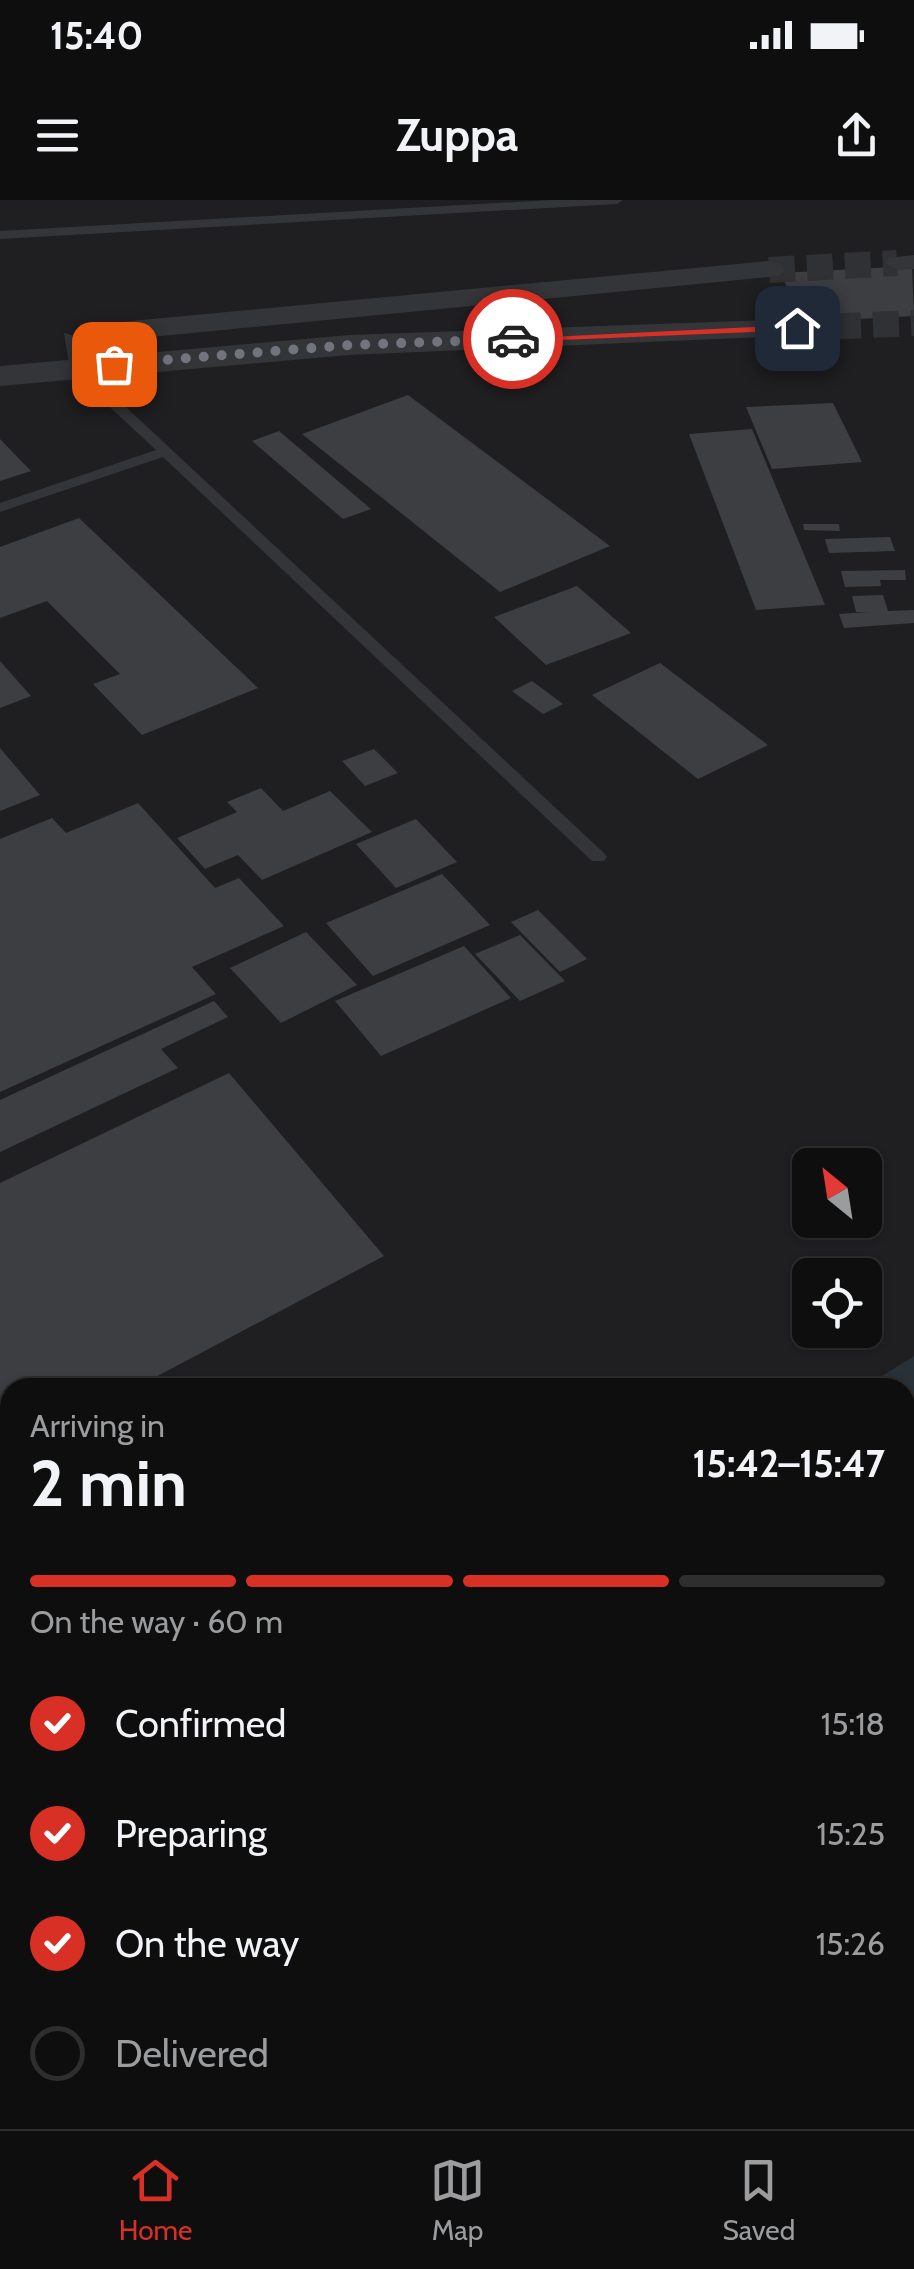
<!DOCTYPE html>
<html lang="en">
<head>
<meta charset="utf-8">
<style>
	:root { --surface:#0e0e0f; --page:#171718; --text:#f1f3f6; --muted:#9b9c9e; --line:#2e2e2f; --accent:#d93025 }
	body { margin:0; font-family:Cabin,sans-serif; background:var(--page); color:var(--text); height:100vh; display:flex; flex-direction:column; font-size:38px; white-space:nowrap }
	* { box-sizing:border-box; margin:0 }
	p { font-size:32px; color:var(--muted) }
	.icon { flex:none; width:55px; height:55px; fill:none; stroke:currentColor; stroke-width:2; stroke-linecap:round; stroke-linejoin:round }
	.map { position:relative; flex:1; overflow:hidden }
	.panel { position:absolute; left:0px; top:1178px; width:915px; height:752px; display:flex; flex-direction:column; background:var(--surface); border-radius:30px 30px 0 0; box-shadow:0 2px 8px #0004,0 0 0 2px var(--line) }
	.panel>* { flex:none }
	.needle { width:65px; rotate:330deg }
	.buttons { position:absolute; left:792px; top:948px; display:grid; gap:20px }
	.buttons a { display:grid; place-items:center; width:90px; height:90px; border-radius:15px; background:var(--surface); box-shadow:0 2px 8px #0004,0 0 0 2px var(--line); font-size:50px }
	.pin { position:absolute; display:grid; place-items:center; width:85px; height:85px; color:#fff; margin:-42px; border-radius:20px; box-shadow:0 5px 15px #0006 }
	.courier { position:absolute; display:grid; place-items:center; width:100px; height:100px; margin:-50px; border:8px solid #d93025; border-radius:50%; background:#fff; color:#222; box-shadow:0 2px 12px #0007 }
	.headline em { font-style:normal; font-weight:700 }
	.headline div { display:flex; flex-direction:column-reverse }
	.headline { display:flex; align-items:center; justify-content:space-between; height:170px; padding:0 30px }
	h1 { font-size:65px; font-weight:700; line-height:75px }
	.bar { display:grid; grid-template-columns:repeat(4,1fr); gap:15px 10px; align-content:center; height:120px; padding:0 30px }
	.bar i { height:12px; border-radius:8px; background:var(--line) }
	.bar .selected { background:var(--accent) }
	.bar p { grid-column:span 4 }
	ol { padding:0 30px; list-style:none }
	li { display:flex; align-items:center; gap:30px; height:110px }
	li p { margin-inline-start:auto }
	li .icon { padding:10px; border-radius:50%; background:var(--accent); color:#fff; stroke-width:4 }
	li:last-child { color:var(--muted) }
	li i { width:55px; height:55px; border:5px solid var(--line); border-radius:50% }
	.status { display:flex; justify-content:space-between; align-items:center; height:70px; padding:0 50px; background:var(--surface); direction:ltr }
	.status svg { height:28px; fill:currentColor }
	header { display:flex; justify-content:space-between; align-items:center; height:130px; padding:0 30px; background:var(--surface); font-size:45px; font-weight:700 }
	.menu { display:flex; justify-content:space-around; align-items:center; height:140px; border-top:2px solid var(--line); background:var(--surface); font-size:28px; color:var(--muted) }
	.menu a { display:grid; justify-items:center; gap:5px }
	.menu .selected { color:var(--accent) }
	.map>svg:first-child { display:block }
	.built { fill:#1f1f21; fill-rule:evenodd }
	.water { fill:#293138 }
	.lines { fill:none; stroke-linecap:round; stroke-linejoin:round }
	.ferry { stroke:#7b98b0; stroke-width:2.5; stroke-dasharray:9 8; stroke-linecap:butt }
	.building { fill:#3d3e41 }
	.minor-tunnel { stroke:#303134; stroke-width:26; stroke-dasharray:26 12; stroke-linecap:butt }
	.service { fill:#343539; fill-rule:evenodd }
	.minor { fill:#343539; fill-rule:evenodd }
	.tertiary { fill:#343539; fill-rule:evenodd }
	.route { fill:#d93025 }
	.done { stroke:#71747d; stroke-width:10; stroke-dasharray:0 18 }
</style>
</head>
<body>
<div class="status"><b>15:40</b><svg viewBox="0 0 49 12"><path d="M0 12V9h3v3zM5 12V6h3v6zM10 12V3h3v9zM15 12V0h3v12zM26 1h20v11H26zM47 4h2v5h-2z"/></svg></div>
<header><svg class="icon" aria-label="menu" viewBox="0 0 24 24"><path d="M4 6h16M4 12h16M4 18h16"/></svg>Zuppa<svg class="icon" aria-label="share" viewBox="0 0 24 24"><path d="M12 15V3M7 8l5-5 5 5M5 13v7h14v-7"/></svg></header>
<div class="map">
<svg width="914" height="1929" viewBox="0 0 914 1929">
	<rect width="100%" height="100%" fill="#131314"/>
	<path class="built" d="M0 0H914V1156L864 1188H10V1718L0 1724ZM810 965H865V1020H810ZM810 1075H865V1130H810Z"/>
	<path class="water" d="M914 1156V1929H0V1724L10 1718V1920H905V1188L864 1187Z"/>
	<g class="lines">
		<path class="ferry" d="M905 1829 914 1827
			M484 1929 522 1920"/>
	</g>
	<path class="building" d="M912 66 914 116 801 122 781 73Z
		M408 195 610 346 500 392 302 234Z
		M833 203 862 262 772 269 746 207Z
		M752 229 825 405 756 410 689 234Z
		M279 231 371 309 343 319 252 241Z
		M0 239 31 271 0 281Z
		M79 318 258 488 142 535 93 484 120 474 47 401 0 418V347Z
		M803 324H839L840 331 804 330Z
		M890 337 895 351 829 353 825 339Z
		M905 370 906 380H880L881 386 845 387 841 371Z
		M577 386 631 433 546 465 494 417Z
		M883 395 888 411 914 410V423L844 428 839 414 869 412H856L852 396Z
		M0 461 31 496 0 508Z
		M660 463 768 545 698 579 592 495Z
		M532 481 563 504 543 514 512 491Z
		M0 548 40 595 0 611Z
		M374 549 398 573 365 586 342 561Z
		M261 588 283 611 330 591 372 632 262 680 238 655 205 669 177 638 237 612 227 602Z
		M138 603 215 688 239 678 284 726 192 767 216 794 0 892V639L52 618 66 633Z
		M416 619 457 662 396 688 356 644Z
		M442 674 490 725 373 776 326 723Z
		M538 710 587 759 560 772 511 722Z
		M306 732 357 785 281 823 230 768Z
		M520 735 565 781 520 801 475 754Z
		M464 746 511 798 381 856 335 801Z
		M214 801 228 817 161 849 178 868 0 952V900Z
		M229 873 384 1056 135 1188H10V1254L0 1259V983Z"/>
	<g class="lines">
		<path class="minor-tunnel" d="M769 70 897 63
			M797 128 914 123"/>
		<path class="service" d="M552 0H623L617 4 0 39V31Z
			M64 133 76 136 82 166 604 653 607 657 604 661H592L163 257 0 312V303L156 250 70 170Z"/>
		<path class="minor" d="M914 55V69L897 70 885 63 889 58Z"/>
		<path class="tertiary" d="M769 61 780 64 784 70 780 76 110 141 99 139 94 132 99 125 110 123Z
			M797 119 808 121 813 128 808 135 349 155 0 186V166L349 135Z"/>
	</g>
	<path class="route" d="M797 125 801 130 513 142 508 139Z"/>
	<g class="lines">
		<path class="done" d="M114 164 350 145 513 139"/>
	</g>
</svg>
<div class="buttons">
<a><svg class="needle" viewBox="-14 -14 28 28"><path d="M0-13l5 13h-10z" fill="#e53935"/><path d="M0 13l5-13h-10z" fill="#9b9c9e"/></svg></a>
<a><svg class="icon" aria-label="locate" viewBox="0 0 24 24"><circle cx="12" cy="12" r="6"/><path d="M12 2v4M12 18v4M2 12h4M18 12h4"/></svg></a>
</div>
<div class="pin" style="left:114px;top:164px;background:#ea580c"><svg class="icon" aria-label="bag" viewBox="0 0 24 24"><path d="M5 8h14l-1 12H6zM9 8a3 3 0 0 1 6 0"/></svg></div>
<div class="pin" style="left:797px;top:128px;background:#1f2937"><svg class="icon" aria-label="home" viewBox="0 0 24 24"><path d="M3 11l9-7 9 7M6 9v11h12V9"/></svg></div>
<div class="courier" style="left:513px;top:139px"><svg class="icon" aria-label="car" viewBox="0 0 24 24"><path d="M5 17H2v-5l4-1 3-4h7l3 4 3 1v5h-3M9 17h6M6 11h13"/><circle cx="7" cy="17" r="2"/><circle cx="17" cy="17" r="2"/></svg></div>
<section class="panel">
<div class="headline"><div><h1>2 min</h1><p>Arriving in</p></div><em>15:42–15:47</em></div>
<div class="bar"><i class="selected"></i><i class="selected"></i><i class="selected"></i><i></i><p>On the way · 60 m</p></div>
<ol>
<li><svg class="icon" aria-label="check" viewBox="0 0 24 24"><path d="M5 12l5 5 9-10"/></svg>Confirmed<p>15:18</p></li>
<li><svg class="icon" aria-label="check" viewBox="0 0 24 24"><path d="M5 12l5 5 9-10"/></svg>Preparing<p>15:25</p></li>
<li><svg class="icon" aria-label="check" viewBox="0 0 24 24"><path d="M5 12l5 5 9-10"/></svg>On the way<p>15:26</p></li>
<li><i></i>Delivered</li>
</ol>
</section>
</div>
<nav class="menu">
<a class="selected"><svg class="icon" aria-label="home" viewBox="0 0 24 24"><path d="M3 11l9-7 9 7M6 9v11h12V9"/></svg>Home</a>
<a><svg class="icon" aria-label="map" viewBox="0 0 24 24"><path d="M3 6l6-2 6 2 6-2v14l-6 2-6-2-6 2zM9 4v14M15 6v14"/></svg>Map</a>
<a><svg class="icon" aria-label="saved" viewBox="0 0 24 24"><path d="M7 4h10v16l-5-4-5 4z"/></svg>Saved</a>
</nav>
</body>
</html>
